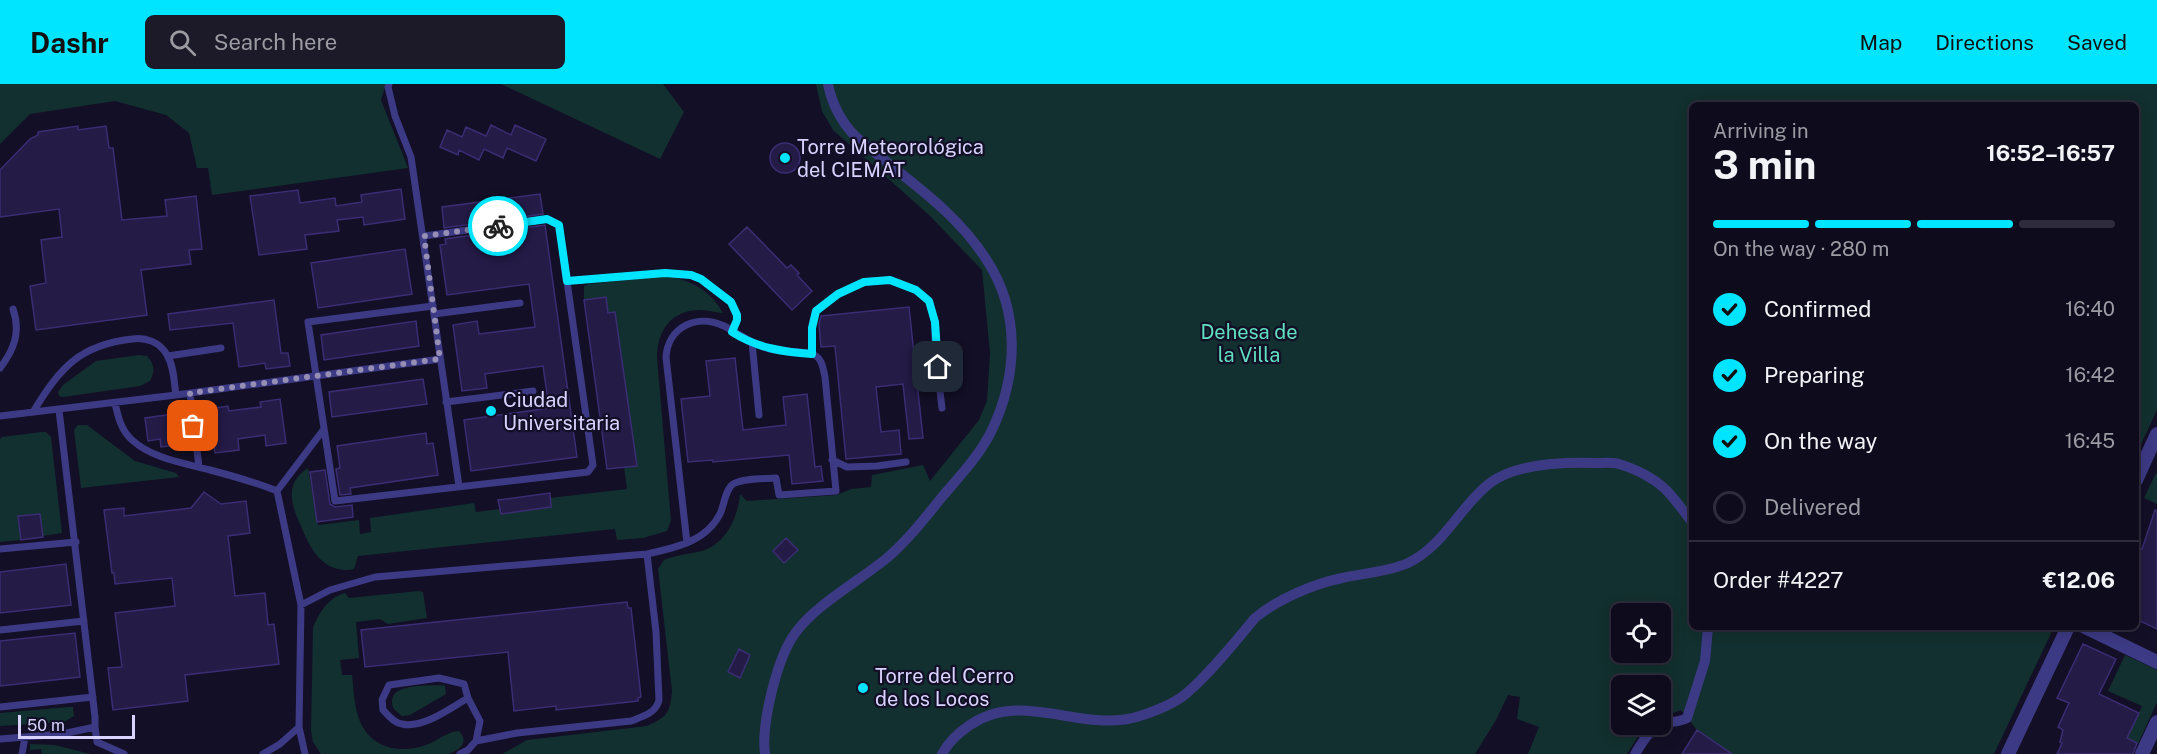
<!DOCTYPE html>
<html lang="en">
<head>
<meta charset="utf-8">
<style>
	:root { --surface:#0e0b1c; --page:#1c1929; --text:#f1f3f6; --muted:#9b9ba3; --line:#2e2b3b; --accent:#00e5ff }
	body { margin:0; font-family:"Public Sans",sans-serif; background:var(--page); color:var(--text); height:100vh; display:flex; flex-direction:column; font-size:22px; white-space:nowrap }
	* { box-sizing:border-box; margin:0 }
	p { font-size:20px; color:var(--muted) }
	.icon { flex:none; width:33px; height:33px; fill:none; stroke:currentColor; stroke-width:2; stroke-linecap:round; stroke-linejoin:round }
	.map { position:relative; flex:1; overflow:hidden }
	.side { position:absolute; left:1689px; top:18px; width:450px; height:528px; display:flex; flex-direction:column; background:var(--surface); border-radius:9px; box-shadow:0 3px 15px #0003,0 0 0 2px var(--line) }
	.side>* { flex:none }
	.fabs { position:absolute; left:1611px; top:519px; display:grid; gap:12px }
	.fabs a { display:grid; place-items:center; width:60px; height:60px; border-radius:9px; background:var(--surface); box-shadow:0 3px 15px #0003,0 0 0 2px var(--line); font-size:30px }
	.scale { position:absolute; left:18px; bottom:15px; width:117px; box-sizing:border-box; padding-left:6px; border:3px solid #d9d4ff; border-top:0; font-size:16px; line-height:21px; white-space:nowrap; color:#d9d4ff; -webkit-text-stroke:4px #130f26; paint-order:stroke }
	.pin { position:absolute; display:grid; place-items:center; width:51px; height:51px; color:#fff; margin:-26px; border-radius:12px; box-shadow:0 3px 9px #0006 }
	.courier { position:absolute; display:grid; place-items:center; width:60px; height:60px; margin:-30px; border:4px solid #00e5ff; border-radius:50%; background:#fff; color:#222; box-shadow:0 2px 8px #0007 }
	.overview em { font-style:normal; font-weight:700 }
	.overview div { display:flex; flex-direction:column-reverse }
	.overview { display:flex; align-items:center; justify-content:space-between; height:102px; padding:0 24px }
	h1 { font-size:39px; font-weight:700; line-height:45px }
	.bar { display:grid; grid-template-columns:repeat(4,1fr); gap:9px 6px; align-content:center; height:72px; padding:0 24px }
	.bar i { height:8px; border-radius:4px; background:var(--line) }
	.bar .on { background:var(--accent) }
	.bar p { grid-column:span 4 }
	.line { display:flex; align-items:center; gap:15px; padding:0 24px; border-top:2px solid var(--line) }
	.line div { flex:1 }
	ol { padding:0 24px; list-style:none }
	li { display:flex; align-items:center; gap:18px; height:66px }
	li p { margin-inline-start:auto }
	li .icon { padding:6px; border-radius:50%; background:var(--accent); color:#111; stroke-width:4 }
	li:last-child { color:var(--muted) }
	li i { width:33px; height:33px; border:3px solid var(--line); border-radius:50% }
	header { display:flex; align-items:center; gap:36px; box-sizing:border-box; height:84px; padding:0 30px; background:var(--accent); color:#111 }
	header strong { font-size:28px }
	nav { display:flex; gap:33px; margin-inline-start:auto; font-size:21px }
	.search { width:420px; height:54px; background:var(--page); display:flex; align-items:center; gap:15px; box-sizing:border-box; padding:0 21px; border-radius:9px; color:var(--muted); font-size:22px }
	.map>svg:first-child { display:block }
	.green { fill:#12302f; fill-rule:evenodd }
	.building { fill:#241b47; stroke:#3b2d73; stroke-width:1.5 }
	.lines { fill:none; stroke-linecap:round; stroke-linejoin:round }
	.service { stroke:#3d3a85; stroke-width:7 }
	.pedestrian { stroke:#3d3a85; stroke-width:10 }
	.minor { stroke:#3d3a85; stroke-width:14 }
	.done { stroke:#948fb3; stroke-width:6; stroke-dasharray:0 10.8 }
	.route { stroke:#00e5ff; stroke-width:8 }
	.poi-dot { fill:#00e5ff; stroke:#130f26; stroke-width:2 }
	.labels { text-anchor:middle; stroke-width:4.5; stroke-linejoin:round; paint-order:stroke }
	.poi-label { font-size:20px; fill:#d9d4ff; stroke:#130f26; text-anchor:start }
	.park-label { font-size:20px; fill:#5fe0c0; stroke:#130f26 }
</style>
</head>
<body>
<header>
<strong>Dashr</strong>
<div class="search"><svg class="icon" aria-label="search" viewBox="0 0 24 24"><circle cx="10" cy="10" r="6"/><path d="M15 15l6 6"/></svg>Search here</div>
<nav><a>Map</a><a>Directions</a><a>Saved</a></nav>
</header>
<div class="map">
<svg width="2157" height="670" viewBox="0 0 2157 670">
	<rect width="100%" height="100%" fill="#130f26"/>
	<path class="green" d="M0 0H386L381 16 408 84 212 111 208 84H197L189 49 166 31 115 17 30 30 0 60Z
		M501 0H663L684 28 660 75Z
		M816 0H2157V326L2136 371V21H1692V543H2054L1994 670H1732L1697 646 1681 626 1673 629 1661 630 1660 602H1622V640L1641 641 1637 654 1627 670H1528L1539 643 1517 635 1520 613 1508 611 1496 636 1475 670H502L527 656 647 642C667 633 670 629 672 607L658 485 664 476C676 471 689 470 702 467 726 460 738 433 740 410L747 417 837 411 851 405 871 403 872 391 923 381 930 397 979 336 987 317 990 269 982 186 928 130 833 46 822 27ZM1622 530H1660V568H1622Z
		M667 192C691 196 711 207 723 229 717 229 708 226 700 226 671 226 657 247 657 274L671 437 667 447 643 454 617 456 615 445 358 472 354 485C324 491 310 465 301 442 291 421 284 399 308 384L318 441 359 436 360 450 371 448 370 434 474 419 476 428 500 425 501 430 551 423 550 414 627 405 624 383 637 381 615 228 608 229 606 213 584 216V202L589 200Z
		M139 271 147 272C155 281 155 287 150 297L140 302 63 313 59 312 58 308 63 301 96 277Z
		M78 341H87L135 377 176 389 179 393 81 404 74 346Z
		M42 348H46L51 353 62 449 43 452 40 430 19 433 21 456 0 458V355L2 353Z
		M2156 389 2157 390V420L2144 414Z
		M419 507 423 508 427 534 388 540 380 535 356 538 359 574 340 576 342 591H352C354 608 354 630 364 645 377 666 404 669 426 661 438 657 447 647 459 647 470 658 459 667 448 670H321L313 658 311 647 313 543C320 528 328 514 345 509L349 514Z
		M2125 571 2157 586V618L2138 660 2127 654 2142 622 2108 607Z
		M441 601 445 602 446 610 410 631 402 632C397 628 392 625 392 618 391 599 428 602 441 601Z
		M68 623H73L74 632 64 638 0 642V629Z
		M30 660 55 661 90 670H42L41 665 30 666Z"/>
	<path class="building" d="M491 41 511 51 515 41 546 55 536 77 507 64 503 74 484 65 479 76 459 66 458 71 440 63 447 46 462 53 466 43 486 52Z
		M78 42V46L106 42 109 64H113L122 136 167 132 165 116 196 112 202 165 189 166 191 180 141 186 147 231 36 246 30 202 46 199 41 156 62 153 59 125 0 133V86L30 55 38 51V48Z
		M770 74a15 15 0 1 1 30 0a15 15 0 1 1-30 0Z
		M401 105 405 135 364 141 363 133 337 136 339 147 305 151 307 165 259 171 250 112 298 106 300 119 335 114 336 122 362 118 361 111Z
		M540 110 543 130 444 144 442 123Z
		M545 141 577 373 471 387 464 336 549 324 543 282 485 290 487 304 462 307 453 241 477 237 479 250 535 243 529 200 447 211 440 161 446 160 445 155Z
		M747 143 787 184 791 181 799 189 797 191 812 207 792 226 729 160Z
		M405 165 412 210 318 224 311 179Z
		M606 213 608 229 615 228 637 382 607 385 584 216Z
		M274 216 281 269H288L290 282 266 285 265 279 239 283 233 239 170 246 168 230Z
		M909 223 923 354 909 355 903 300 876 303 881 348 899 346 901 370 846 375 835 262 821 263 819 240 821 232Z
		M416 237 419 262 324 276 321 251Z
		M735 274 743 346 786 341 783 313 807 310 815 383 821 382 823 397 792 400 789 371 713 378V376L688 378 681 315 710 312 706 277Z
		M423 295 427 320 332 333 329 308Z
		M280 315 286 359 266 362 265 351 238 355 239 366 215 369 209 325 228 322 229 327 261 323 260 318Z
		M173 330 177 361 161 363 160 355 148 357 145 334Z
		M426 349 427 360 433 359 438 391 350 404 351 410 340 411 336 385 340 384 337 362Z
		M325 386 330 420 335 423 352 421 353 433 317 438 310 388Z
		M204 408 221 420 246 417 250 449 228 452 235 512 265 509 268 541 274 540 279 580 185 591 188 617 113 626 108 584 122 583 115 529 175 522 172 494 115 500 114 489H112L104 426 124 424V432L191 424Z
		M550 409 551 423 501 430 498 416Z
		M2155 426 2157 427V545L2136 535V462L2142 465Z
		M40 430 43 453 21 456 18 432Z
		M786 454 798 466 784 479 773 467Z
		M66 480 71 521 0 529V488Z
		M627 518 628 524H631L641 613 638 614V617L556 626V622L514 627 508 568 365 583 361 546Z
		M75 549 80 593 0 602V557Z
		M2083 560 2116 575 2099 610 2139 629 2127 654 2137 659 2133 670H2057L2062 659 2060 658 2063 646 2058 643 2069 619 2057 614Z
		M739 565 750 571 740 594 728 588Z
		M1697 646 1732 670H1682Z"/>
	<g class="lines">
		<path class="service" d="M389 0 388 3 395 32 411 73 459 402
			M424 152 547 135 559 141 593 381 588 388 335 417 308 238 433 222
			M567 197 665 189 691 191 701 195 731 218 737 231V236L732 247
			M434 230 520 219
			M752 258 759 331
			M812 270V244L816 227 838 210 864 198 890 196 916 206 929 217 935 238V265L942 324
			M168 272 221 264
			M0 284C14 266 21 248 13 225
			M190 309 199 383
			M446 318 533 307
			M115 319C118 333 121 346 132 356 153 375 184 379 210 386 233 392 255 398 277 407
			M59 326 95 633V643L97 658 124 670
			M33 328C60 284 79 261 132 255 146 253 160 258 167 271 174 282 174 298 176 311
			M0 332 176 311 440 275
			M832 376 847 383 877 382 906 378
			M0 465 76 458
			M647 470C674 464 706 458 720 430 724 422 725 406 733 400 744 394 763 395 776 394L779 411 836 407 825 293C823 284 822 273 812 270 805 267 781 268 770 265 753 261 740 250 724 242 697 229 668 243 666 273L687 459
			M301 521 330 506 375 493 647 470 656 548 659 616C656 629 644 632 631 637L517 649 476 657 468 666 460 670
			M0 546 84 537
			M439 594 464 600 468 614C450 624 423 645 402 640 394 639 388 631 383 626L382 616 389 601Z
			M468 614 480 637 476 657
			M0 623 93 613
			M299 643 305 670
			M0 655 62 650 95 643
			M22 670 25 653
			M263 670 280 660 299 643 301 521 277 407 324 345"/>
		<path class="pedestrian" d="M765 670C761 640 777 573 796 548 817 520 859 497 887 474 908 456 925 434 942 413 959 393 979 372 991 348 1018 292 1021 228 986 175 953 123 899 91 854 51 840 36 832 20 828 0
			M942 670C949 657 958 649 970 641 1024 604 1084 652 1143 631 1158 626 1176 619 1188 608 1212 587 1234 559 1255 534 1278 515 1313 500 1342 494 1364 489 1388 488 1408 479 1444 462 1460 422 1490 399 1516 379 1564 378 1596 379 1603 379 1612 378 1619 380 1629 383 1643 389 1652 395 1669 405 1680 423 1692 438
			M1635 670C1643 657 1651 642 1667 639 1675 637 1680 638 1687 634L1705 577 1708 543"/>
		<path class="minor" d="M2136 396 2157 350
			M2085 543 2157 578
			M2008 670 2068 543
			M2142 670 2157 638"/>
	</g>
	<g class="lines">
		<path class="done" d="M193 342 190 309 440 275 424 152 498 142"/>
		<path class="route" d="M498 142 547 135 559 141 567 197 665 189 691 191 701 195 731 218 737 231V236L732 248C757 264 783 268 812 270V244L816 227 838 210 864 198 890 196 916 206 929 217 935 238 938 283"/>
	</g>
	<g class="poi-dot">
		<circle cx="785" cy="74" r="6"/>
		<circle cx="491" cy="327" r="6"/>
		<circle cx="863" cy="604" r="6"/>
	</g>
	<g class="labels">
		<g class="poi-label">
			<text x="797" y="70">Torre Meteorológica<tspan x="797" dy="23">del CIEMAT</tspan></text>
			<text x="503" y="323">Ciudad<tspan x="503" dy="23">Universitaria</tspan></text>
			<text x="875" y="599">Torre del Cerro<tspan x="875" dy="23">de los Locos</tspan></text>
		</g>
		<g class="park-label">
			<text x="1249" y="255">Dehesa de<tspan x="1249" dy="23">la Villa</tspan></text>
		</g>
	</g>
</svg>
<div class="fabs">
<a><svg class="icon" aria-label="locate" viewBox="0 0 24 24"><circle cx="12" cy="12" r="6"/><path d="M12 2v4M12 18v4M2 12h4M18 12h4"/></svg></a>
<a><svg class="icon" aria-label="layers" viewBox="0 0 24 24"><path d="M12 4l9 5-9 5-9-5zM3 14l9 5 9-5"/></svg></a>
</div>
<div class="scale">50 m</div>
<div class="pin" style="left:193px;top:342px;background:#ea580c"><svg class="icon" aria-label="bag" viewBox="0 0 24 24"><path d="M5 8h14l-1 12H6zM9 8a3 3 0 0 1 6 0"/></svg></div>
<div class="pin" style="left:938px;top:283px;background:#1f2937"><svg class="icon" aria-label="home" viewBox="0 0 24 24"><path d="M3 11l9-7 9 7M6 9v11h12V9"/></svg></div>
<div class="courier" style="left:498px;top:142px"><svg class="icon" aria-label="bike" viewBox="0 0 24 24"><circle cx="6" cy="16" r="4"/><circle cx="18" cy="16" r="4"/><path d="M6 16l4-8h5l3 8M10 8l3 8H6M13 5h3"/></svg></div>
<section class="side">
<div class="overview"><div><h1>3 min</h1><p>Arriving in</p></div><em>16:52–16:57</em></div>
<div class="bar"><i class="on"></i><i class="on"></i><i class="on"></i><i></i><p>On the way · 280 m</p></div>
<ol>
<li><svg class="icon" aria-label="check" viewBox="0 0 24 24"><path d="M5 12l5 5 9-10"/></svg>Confirmed<p>16:40</p></li>
<li><svg class="icon" aria-label="check" viewBox="0 0 24 24"><path d="M5 12l5 5 9-10"/></svg>Preparing<p>16:42</p></li>
<li><svg class="icon" aria-label="check" viewBox="0 0 24 24"><path d="M5 12l5 5 9-10"/></svg>On the way<p>16:45</p></li>
<li><i></i>Delivered</li>
</ol>
<div class="line" style="height:78px"><div>Order #4227</div><b>€12.06</b></div>
</section>
</div>
</body>
</html>
